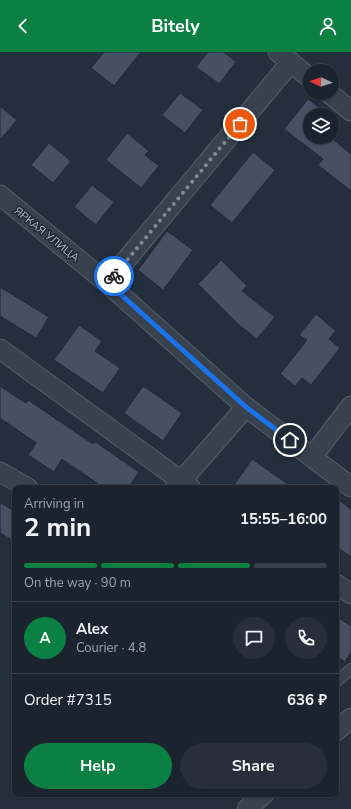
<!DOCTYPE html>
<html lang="en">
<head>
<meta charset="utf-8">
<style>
	:root { --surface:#1b232e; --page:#282f3a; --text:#f1f3f6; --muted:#a0a4aa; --line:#39404a; --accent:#0b8043 }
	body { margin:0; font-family:"Nunito Sans",sans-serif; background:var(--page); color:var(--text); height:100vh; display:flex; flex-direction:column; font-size:15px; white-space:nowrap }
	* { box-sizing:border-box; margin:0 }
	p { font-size:13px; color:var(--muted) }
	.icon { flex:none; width:22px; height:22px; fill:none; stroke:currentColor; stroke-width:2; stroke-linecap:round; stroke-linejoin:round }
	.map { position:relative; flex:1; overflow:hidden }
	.side { position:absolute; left:12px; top:433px; width:327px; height:312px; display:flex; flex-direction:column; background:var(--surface); border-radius:8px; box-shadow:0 1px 3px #0004,0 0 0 1px var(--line) }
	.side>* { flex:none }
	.needle { width:26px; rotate:273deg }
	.controls { position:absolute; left:303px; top:12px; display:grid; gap:8px }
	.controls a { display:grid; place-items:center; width:36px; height:36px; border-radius:50%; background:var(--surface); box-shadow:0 1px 3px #0004,0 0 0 1px var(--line); font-size:20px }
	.pin { position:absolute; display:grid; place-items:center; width:34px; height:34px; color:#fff; margin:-17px; border:2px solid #fff; border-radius:50%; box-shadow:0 1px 4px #0007 }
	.courier { position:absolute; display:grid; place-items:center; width:40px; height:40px; margin:-20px; border:3px solid #1a73e8; border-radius:50%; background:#fff; color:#222; box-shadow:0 1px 5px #0007 }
	.overview em { font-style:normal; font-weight:700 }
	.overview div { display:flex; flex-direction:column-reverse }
	.overview { display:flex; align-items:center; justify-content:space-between; height:68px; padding:0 12px }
	h1 { font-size:26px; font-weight:700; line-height:30px }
	.bar { display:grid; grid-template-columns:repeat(4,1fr); gap:6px 4px; align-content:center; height:48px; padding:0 12px }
	.bar i { height:5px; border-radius:3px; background:var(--line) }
	.bar .current { background:var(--accent) }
	.bar p { grid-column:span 4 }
	.line { display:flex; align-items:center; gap:10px; padding:0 12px; border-top:1px solid var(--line) }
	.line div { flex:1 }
	.round { display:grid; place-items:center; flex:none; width:42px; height:42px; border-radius:21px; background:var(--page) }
	.primary-button { display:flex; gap:8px; margin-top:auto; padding:8px 12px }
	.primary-button a { flex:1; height:46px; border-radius:24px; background:var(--accent); color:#fff; font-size:16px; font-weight:700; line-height:46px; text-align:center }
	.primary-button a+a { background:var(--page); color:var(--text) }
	header { display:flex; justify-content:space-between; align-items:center; height:52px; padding:0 12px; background:var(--accent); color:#fff; font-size:18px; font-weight:700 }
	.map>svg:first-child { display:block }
	.building { fill:#455162; stroke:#1f2835 }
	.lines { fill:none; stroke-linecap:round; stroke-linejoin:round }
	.service-casing { stroke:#565f6c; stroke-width:12 }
	.minor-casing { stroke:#565f6c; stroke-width:21 }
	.service { stroke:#38414e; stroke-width:10 }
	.minor { stroke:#38414e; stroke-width:19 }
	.done { stroke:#828b98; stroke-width:4; stroke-dasharray:0 7.2 }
	.route { stroke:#1a73e8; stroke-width:5 }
	.labels { text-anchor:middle; stroke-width:3; stroke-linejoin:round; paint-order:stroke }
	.street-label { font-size:11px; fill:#b4bcc9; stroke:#1d2633 }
</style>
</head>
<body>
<header><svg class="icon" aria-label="back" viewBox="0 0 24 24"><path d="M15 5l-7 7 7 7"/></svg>Bitely<svg class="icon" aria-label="person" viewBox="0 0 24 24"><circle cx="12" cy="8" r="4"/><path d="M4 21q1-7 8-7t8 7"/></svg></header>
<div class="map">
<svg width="351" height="757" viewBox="0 0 351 757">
	<rect width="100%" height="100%" fill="#242f3e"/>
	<path class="building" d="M104 0H141L114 34 91 16Z
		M208 0H224L236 10 219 32 196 15Z
		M180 41 203 58 185 81 162 63Z
		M308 47 329 63H310V85H330L351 102V139L318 113 323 107 284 77Z
		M0 54 17 68 0 88Z
		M127 81 149 99 145 103 159 114 141 136 106 108Z
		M49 91 71 109 53 131 31 113Z
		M253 100 275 118 232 171 210 153Z
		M92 133 114 150 96 173 74 155Z
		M167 179 193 198 163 238 138 218Z
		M221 208 247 234 242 239 275 265 257 287 239 273 198 232Z
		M0 235 49 265 36 286 0 264Z
		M316 262 336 279 329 287 340 296 311 333 302 326 295 334 280 322 307 288 299 283Z
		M79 273 102 289 95 299 120 316 103 341 54 308Z
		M0 334 26 351 28 348 93 392 94 389 139 420 128 436H104L62 407 54 420 28 403 36 391 0 366Z
		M143 334 182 361 163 389 124 361Z
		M252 407 272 421 294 436H232Z
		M336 446 351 457V505L336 494Z
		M0 450 15 460V490L0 481Z
		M336 564 351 574V600L345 610 336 604Z"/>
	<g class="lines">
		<g class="service-casing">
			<path id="service" d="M336 630 351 617"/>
		</g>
		<g class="minor-casing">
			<path id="minor" d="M278 0 310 26
				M329 41 351 59
				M0 143 107 231 246 355 351 435
				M107 231 291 10
				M0 297 191 436
				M312 405 351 354
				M0 420 28 436
				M175 436 246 355
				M336 532 351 542
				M336 679 351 666
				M247 757 264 742"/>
		</g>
		<use href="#service" class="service"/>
		<use href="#minor" class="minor"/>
	</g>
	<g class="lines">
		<path class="done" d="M114 224 240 72"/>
		<path class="route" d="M114 224 108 231 246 355 290 388"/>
	</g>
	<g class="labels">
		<g class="street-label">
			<text transform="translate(47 182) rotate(39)" y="4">ЯРКАЯ УЛИЦА</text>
		</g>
	</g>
</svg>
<div class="controls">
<a><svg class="needle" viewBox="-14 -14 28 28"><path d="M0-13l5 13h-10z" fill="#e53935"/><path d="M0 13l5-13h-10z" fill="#a0a4aa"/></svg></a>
<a><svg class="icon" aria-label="layers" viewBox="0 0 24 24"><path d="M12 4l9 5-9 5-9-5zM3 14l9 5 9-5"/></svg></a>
</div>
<div class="pin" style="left:240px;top:72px;background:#ea580c"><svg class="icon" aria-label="bag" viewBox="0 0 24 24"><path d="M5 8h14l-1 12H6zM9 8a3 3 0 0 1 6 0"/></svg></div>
<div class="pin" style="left:290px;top:388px;background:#1f2937"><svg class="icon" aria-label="home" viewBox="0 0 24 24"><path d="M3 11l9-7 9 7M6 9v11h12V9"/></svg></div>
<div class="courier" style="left:114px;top:224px"><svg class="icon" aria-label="bike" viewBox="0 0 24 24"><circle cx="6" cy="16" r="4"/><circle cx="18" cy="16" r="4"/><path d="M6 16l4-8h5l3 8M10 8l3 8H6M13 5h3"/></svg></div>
<section class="side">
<div class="overview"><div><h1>2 min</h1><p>Arriving in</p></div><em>15:55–16:00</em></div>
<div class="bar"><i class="current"></i><i class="current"></i><i class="current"></i><i></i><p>On the way · 90 m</p></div>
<div class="line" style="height:72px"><b class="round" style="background:var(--accent);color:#fff">A</b><div><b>Alex</b><p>Courier · 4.8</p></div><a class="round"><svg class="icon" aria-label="chat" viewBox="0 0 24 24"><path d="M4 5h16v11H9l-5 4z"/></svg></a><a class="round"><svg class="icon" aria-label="phone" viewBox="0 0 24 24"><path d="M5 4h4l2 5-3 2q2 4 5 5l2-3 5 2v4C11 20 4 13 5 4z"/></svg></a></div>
<div class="line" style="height:52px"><div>Order #7315</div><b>636 ₽</b></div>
<div class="primary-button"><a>Help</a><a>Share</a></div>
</section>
</div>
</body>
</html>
